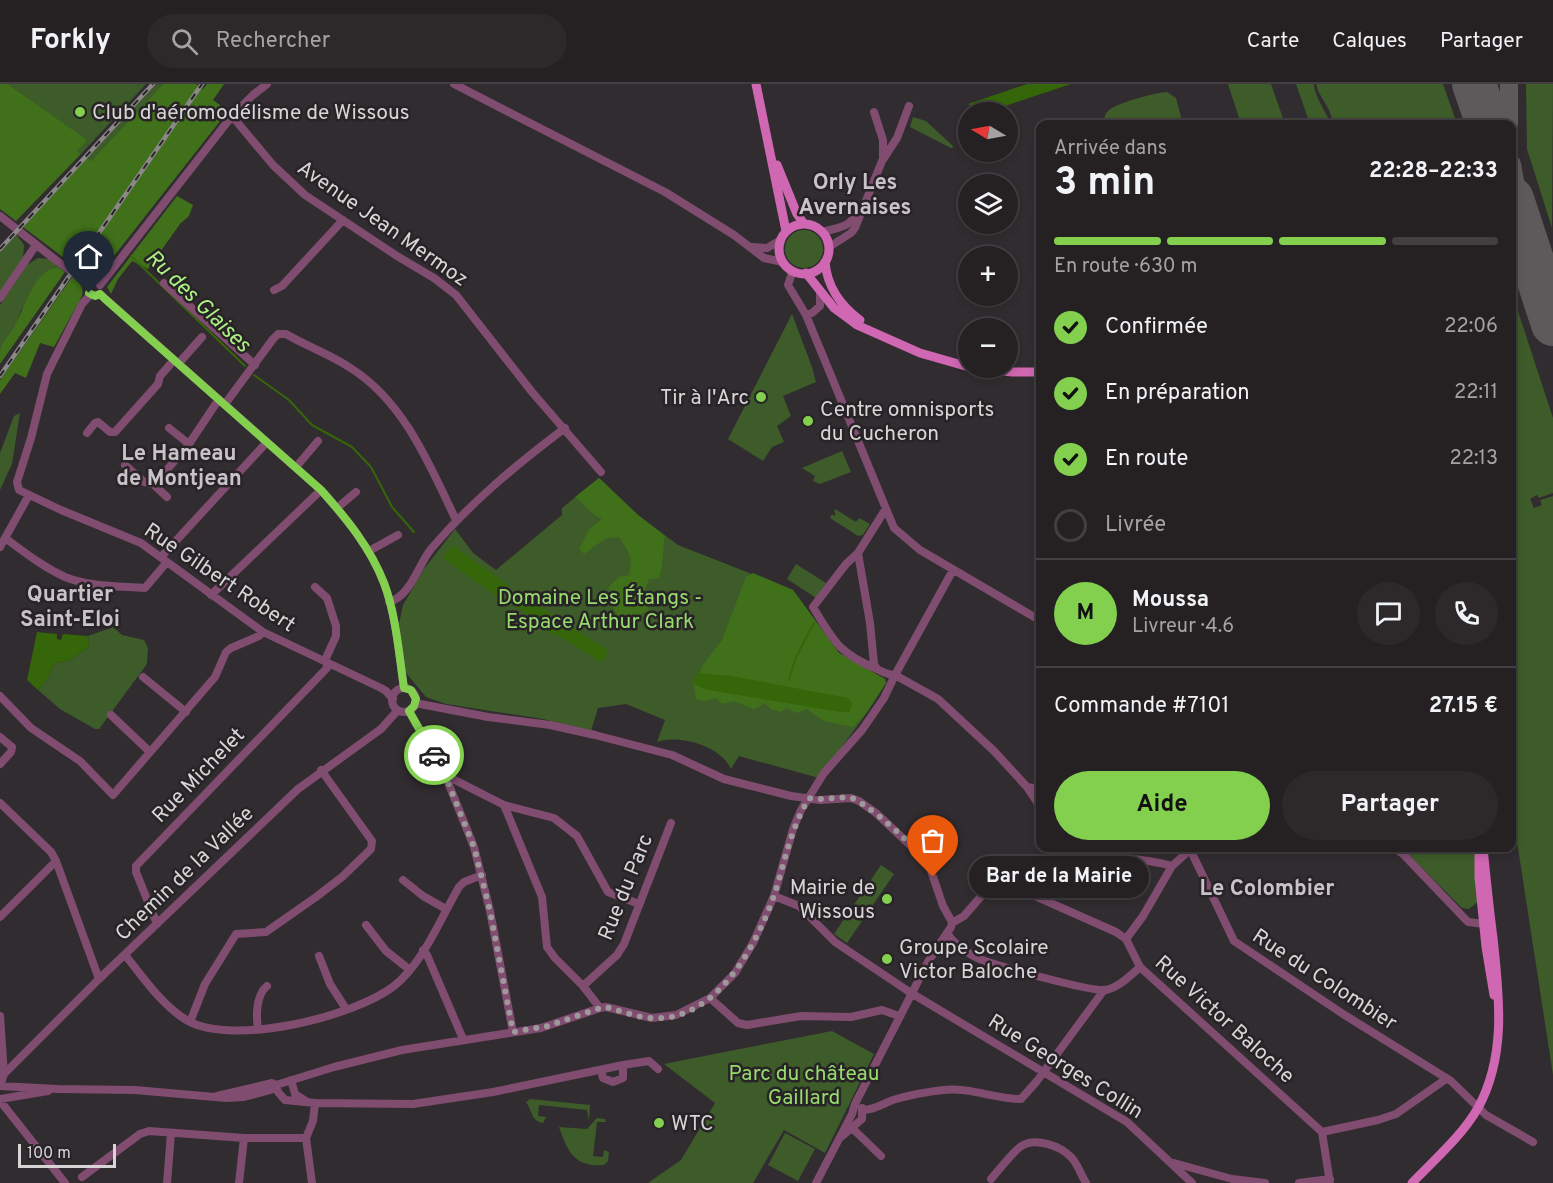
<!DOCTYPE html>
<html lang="fr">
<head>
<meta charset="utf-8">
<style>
	:root { --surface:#252123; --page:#2d292b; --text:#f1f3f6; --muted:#a3a3a6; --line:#423e41; --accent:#83d04f }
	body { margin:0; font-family:Overpass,sans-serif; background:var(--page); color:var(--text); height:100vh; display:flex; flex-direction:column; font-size:22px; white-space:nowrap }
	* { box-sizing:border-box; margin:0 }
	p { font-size:20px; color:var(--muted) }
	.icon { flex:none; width:33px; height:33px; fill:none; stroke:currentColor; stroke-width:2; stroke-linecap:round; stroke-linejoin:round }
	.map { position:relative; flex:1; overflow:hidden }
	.details { position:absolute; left:1036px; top:36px; width:480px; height:732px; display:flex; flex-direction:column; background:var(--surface); border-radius:12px; box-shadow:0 3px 9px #0003,0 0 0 2px var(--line) }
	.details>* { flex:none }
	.needle { width:39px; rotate:280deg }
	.tools { position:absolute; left:958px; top:18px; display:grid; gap:12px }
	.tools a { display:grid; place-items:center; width:60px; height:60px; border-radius:50%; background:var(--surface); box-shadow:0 3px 9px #0003,0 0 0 2px var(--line); font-size:30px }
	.scale { position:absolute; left:18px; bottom:15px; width:98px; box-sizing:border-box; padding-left:6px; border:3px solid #d8d5d7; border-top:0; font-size:16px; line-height:21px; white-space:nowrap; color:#d8d5d7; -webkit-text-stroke:4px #272326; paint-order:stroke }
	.pin { position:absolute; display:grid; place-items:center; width:51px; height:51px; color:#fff; margin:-62px -26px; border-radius:50% 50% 50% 0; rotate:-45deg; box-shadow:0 0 6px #0007 }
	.pin .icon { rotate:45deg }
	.courier { position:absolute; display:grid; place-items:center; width:60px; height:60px; margin:-30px; border:4px solid #83d04f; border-radius:50%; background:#fff; color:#222; box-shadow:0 2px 8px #0007 }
	.bubble { position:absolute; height:42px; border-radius:21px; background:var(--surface); box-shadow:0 3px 9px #0003,0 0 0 2px var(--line); font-size:20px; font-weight:700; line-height:42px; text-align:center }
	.head em { font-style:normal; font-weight:700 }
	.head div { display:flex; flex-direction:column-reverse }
	.head { display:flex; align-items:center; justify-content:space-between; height:102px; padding:0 18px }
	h1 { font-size:39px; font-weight:700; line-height:45px }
	.bar { display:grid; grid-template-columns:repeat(4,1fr); gap:9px 6px; align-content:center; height:72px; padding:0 18px }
	.bar i { height:8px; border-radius:4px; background:var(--line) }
	.bar .active { background:var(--accent) }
	.bar p { grid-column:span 4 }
	.line { display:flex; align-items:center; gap:15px; padding:0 18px; border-top:2px solid var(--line) }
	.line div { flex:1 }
	.round { display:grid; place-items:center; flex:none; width:63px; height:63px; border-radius:32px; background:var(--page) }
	ol { padding:0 18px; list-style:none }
	li { display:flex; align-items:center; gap:18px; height:66px }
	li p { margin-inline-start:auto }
	li .icon { padding:6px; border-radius:50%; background:var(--accent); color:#111; stroke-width:4 }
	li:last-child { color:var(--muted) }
	li i { width:33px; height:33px; border:3px solid var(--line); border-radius:50% }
	.primary-button { display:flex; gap:12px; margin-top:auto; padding:12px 18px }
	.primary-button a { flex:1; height:69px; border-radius:36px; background:var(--accent); color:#111; font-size:24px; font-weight:700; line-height:69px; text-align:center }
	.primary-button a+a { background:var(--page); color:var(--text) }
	header { display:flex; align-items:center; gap:36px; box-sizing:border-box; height:84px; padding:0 30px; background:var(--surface); border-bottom:2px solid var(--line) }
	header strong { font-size:28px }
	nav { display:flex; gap:33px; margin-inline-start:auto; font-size:21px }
	.search { width:420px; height:54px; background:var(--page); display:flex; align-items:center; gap:15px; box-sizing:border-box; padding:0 21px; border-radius:33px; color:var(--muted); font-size:22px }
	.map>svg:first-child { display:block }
	.green { fill:#3d5c29 }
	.forest { fill:#40711a }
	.water { fill:#356609 }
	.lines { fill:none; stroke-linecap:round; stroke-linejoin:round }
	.stream { stroke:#356609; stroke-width:2 }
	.taxiway { stroke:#5e5a5c; stroke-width:18 }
	.runway { stroke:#5e5a5c; stroke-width:44 }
	.minor { stroke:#804d70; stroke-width:8 }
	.major { stroke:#d067b2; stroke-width:9 }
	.rail-casing { stroke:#8c888a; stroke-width:4.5 }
	.rail { stroke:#272326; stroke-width:2; stroke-dasharray:7; stroke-linecap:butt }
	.done { stroke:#9e9a9c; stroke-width:6; stroke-dasharray:0 10.8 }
	.route { stroke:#83d04f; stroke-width:8 }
	.poi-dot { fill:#83d04f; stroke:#272326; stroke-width:2 }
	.labels { text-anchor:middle; stroke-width:5; stroke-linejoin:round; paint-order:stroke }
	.poi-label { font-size:21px; fill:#d8d5d7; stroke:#272326; text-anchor:start }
	.street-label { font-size:21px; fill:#d8d5d7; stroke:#272326 }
	.park-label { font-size:21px; fill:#97db6d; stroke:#272326 }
	.neighbourhood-label { font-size:22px; font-weight:bold; fill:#c9c3c7; stroke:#272326 }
	.water-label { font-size:22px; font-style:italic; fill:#adf283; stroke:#272326 }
</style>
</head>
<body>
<header>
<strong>Forkly</strong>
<div class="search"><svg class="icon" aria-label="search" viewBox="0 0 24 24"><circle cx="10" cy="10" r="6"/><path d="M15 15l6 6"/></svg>Rechercher</div>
<nav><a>Carte</a><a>Calques</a><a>Partager</a></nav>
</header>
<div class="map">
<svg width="1553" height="1099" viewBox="0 0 1553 1099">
	<rect width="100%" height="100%" fill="#312c2f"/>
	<path class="green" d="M8 0H146L81 70 77 67 86 56Z
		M156 0H163L91 77 87 74Z
		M1228 0H1271L1285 40H1241Z
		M1296 0H1314C1314 11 1326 28 1331 40H1310Z
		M1316 0H1443L1457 40H1334L1329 26 1318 7Z
		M1526 0H1553L1552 144 1527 65Z
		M1167 8 1176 14 1183 40H1105C1104 35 1104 31 1108 27 1113 20 1157 8 1167 8Z
		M913 33 926 37 954 63 951 64 910 43Z
		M785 165a19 19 0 1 1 38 0a19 19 0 1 1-38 0Z
		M16 150 24 161 23 175 0 209V167Z
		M38 174 49 175 58 183 52 184 21 226 17 238 0 266V221L27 181Z
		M1512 209 1553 334V409L1539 414 1537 411 1530 415 1534 424 1542 421 1540 416 1553 412V991L1512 725Z
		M792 230 812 283 816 298 783 312 791 332 777 342 784 358 772 363 763 377 728 355Z
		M20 329 12 380 0 406V369L14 332Z
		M842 367 851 388 820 400 813 397 815 392 802 384Z
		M599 394 638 431 678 461 793 506 839 569 885 595 886 599 869 626 819 694 739 672 731 685C721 662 679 650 657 658L665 636 626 620 598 624 591 647 543 635 446 620 426 613 406 589 399 540 403 521 424 485 455 445 473 469 496 486 562 431V424Z
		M835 425 856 438 859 434 870 440 863 451 858 452 830 434 832 430 834 432 836 430 834 428Z
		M796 480 826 499 816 514 787 495Z
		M113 543 122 551 144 556 148 564 147 580 99 645H95L60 625 38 606 49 593 52 583 56 579 71 576 89 562 88 552Z
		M1408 764H1477L1479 817 1469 825 1462 824 1405 767Z
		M881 781 894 790 847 859 834 850Z
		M832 947 874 970 825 1069 784 1046 753 1099H648L681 1076 715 1019 664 980Z
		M530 1015 590 1021 589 1037 587 1026 539 1021 538 1032 546 1033 543 1039C531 1037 532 1026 526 1018Z
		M597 1034 605 1035 606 1038H597L593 1072 603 1073 604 1066 609 1068 608 1077 604 1081C574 1084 567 1066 559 1043L587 1045Z
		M785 1049 815 1065 798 1097 768 1081Z"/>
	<path class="forest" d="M0 0H8L87 56 77 67 81 70 16 137 0 125Z
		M163 0H196L203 5 207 0H224L213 16 228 27 99 191 95 193 87 191 23 143 87 74 91 77Z
		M177 112 193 121 189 132 180 140 148 185 132 177 118 195 111 210 107 203Z
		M58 183 65 188 0 280C0 276 0 269 0 266 3 257 11 249 15 241 24 225 35 185 58 183Z
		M72 193C80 199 84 202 82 212L54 263 40 259 26 294 15 289 0 310V296Z
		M599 394 638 431 665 452C662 466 664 480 659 494L649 495 643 510 649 526 632 535H619L611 519 609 503 619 493 629 491C634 474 628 466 619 453L606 454 584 470 579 465 590 444 602 435C589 429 587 422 575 413Z
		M753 489 793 506 839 569 885 595 886 599 866 629 853 643 824 637 807 625 797 629 787 624 781 628 771 625 765 619 754 625 734 617 722 620 716 614 703 617 696 615 694 601 703 581 722 556 746 493Z"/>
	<path class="water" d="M1027 0H1071L987 28 975 25 968 20Z
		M452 461 509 502 501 513 495 511 443 474Z
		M521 510 607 566 606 574 601 578 562 554 549 549 536 536 517 524 514 518 517 511Z
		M37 548 57 550V555L61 556 63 550 88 552 89 562 71 576 56 579 52 583 49 593 38 606 27 596Z
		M696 589 732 592 848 614 852 619 850 628H840L708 606 692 599Z"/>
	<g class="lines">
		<path class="stream" d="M131 172 245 282
			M254 291 289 316 312 341 352 363 371 383 392 423 414 448
			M789 596 796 573 814 539"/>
		<path class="taxiway" d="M1509 0V40
			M1512 80 1526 158 1553 220"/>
		<path class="runway" d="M1474 0 1488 40
			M1512 115 1553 240"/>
		<path class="minor" d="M454 0 665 108 734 151 764 174 783 178
			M874 28 883 56V73
			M232 32 273 81 305 111 397 172 434 194 456 211 532 308 601 388
			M0 132 53 174 90 201
			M822 148C839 143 848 145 858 128
			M752 163 767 164 781 156
			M829 163 851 149 855 144 882 77 897 54 909 22
			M795 188 791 192 788 201 806 231 894 444 920 466 1041 537
			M164 199 255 281
			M100 201 232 32 253 11 267 0
			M274 206 282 202 343 136
			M100 210 321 406C346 434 370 463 384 499 396 531 399 570 404 604
			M90 211 82 220 47 290 31 354 17 398 19 406 61 426 141 459 263 548 381 604 386 607 393 615
			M0 214 36 161
			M806 231 812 229 820 222V207
			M179 279 202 253
			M225 320 273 255 278 250H286C308 263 332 271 352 285 405 319 430 382 456 436
			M169 344 189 360
			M87 349 95 339 98 338 110 348H115L158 300 160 292 174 276
			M125 381 144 398 154 401 167 413
			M296 383 318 357
			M154 401 189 360 219 315
			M337 424 356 408
			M885 426 858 469 846 480 813 523C833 556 839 570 877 585 883 588 887 591 895 591L938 615 994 667 1027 703 1041 705
			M5 454C24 468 43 483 65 493 90 503 119 502 145 504L167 478
			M0 463 29 411
			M369 467 398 451
			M858 469 870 539 874 580 877 585
			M161 473 267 358
			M211 511 321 406
			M389 518C411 512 418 481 431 465 470 419 516 381 565 344
			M143 593 186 628
			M392 616a12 12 0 1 1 24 0a12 12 0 1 1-24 0Z
			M0 612 31 644 80 677 113 711 215 593 226 568 231 564 259 552 263 548
			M415 619 488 633 550 641 595 651 672 671 724 695 791 712 820 716 851 714 859 717 876 729 928 778 943 822 952 838 951 843 929 876 855 1020 852 1030 816 1099
			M409 627 445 691 474 763 490 827 513 948
			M111 631 150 668
			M0 653 12 663 11 668 0 680
			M445 691 504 721 542 813 547 863 555 874 583 902 600 924
			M1027 703 1041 724
			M0 719 51 768 56 777 99 895
			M504 721 554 734 577 752 608 808 639 820
			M1080 764C1105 776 1144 773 1172 782
			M1394 764 1403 770 1468 838 1484 840
			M1190 765 1234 857 1343 930 1451 997 1486 1031 1533 1058
			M403 796 423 812 446 825
			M774 812 799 822 835 858 911 909 1127 1038 1192 1099
			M0 833 56 777
			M952 839 964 832 991 801 997 798 1008 800 1116 848 1126 855 1140 883 1322 1048 1330 1099
			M157 840 136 788V782L327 584 326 574 336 552V542L327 514 315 503
			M366 841 386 867 410 886
			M948 850C954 861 973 873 985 877 1003 883 1091 908 1106 906 1119 903 1130 892 1140 883
			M1126 855 1143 832 1172 782 1192 764
			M423 866 427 871 463 955
			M125 871C144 894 162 922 188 937 234 962 354 933 394 902 424 878 440 835 459 803L464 798 482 791
			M319 872 330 900 346 925
			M583 902 617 871 624 860 671 739
			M710 914 738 939 747 941 801 932 851 933 882 926 899 932
			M0 932 4 990 0 1002
			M190 938 205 900 236 850 266 848 316 813 342 793 371 765 372 757 321 686
			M258 945C256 932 256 911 267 902
			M603 985 602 990 603 994 613 998 623 994V981
			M4 990 99 895 298 705 381 645 398 626
			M291 996 295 1010 306 1017
			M276 1001 278 1008 285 1016 315 1019 413 1020 493 1008 623 981 649 977 658 985
			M0 1002 58 1005 135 1006 226 1014 244 1013 274 1005 276 1001
			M217 1012 272 999 276 1001 334 983 402 966 541 944 600 924 606 923 652 934 676 931 710 914 735 889 753 859 774 812 793 745 801 726 824 689 862 646 884 614 895 591 953 486
			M0 1015 48 1007
			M1 1015V1018L65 1099
			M863 1026C875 1026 882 1020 893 1016 909 1011 926 1008 943 1006 970 1003 995 1015 1021 1015L1037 997 1104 906
			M850 1042 881 1072
			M1322 1048 1378 1036 1396 1030 1446 995
			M841 1053 862 1035V1024
			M306 1054 312 1099
			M1174 1079 1232 1095 1265 1099
			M82 1093 140 1050 149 1047 244 1054H306L313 1037 315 1019
			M991 1095C1000 1085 1009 1072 1020 1063 1034 1052 1061 1062 1072 1074 1078 1081 1081 1091 1086 1099
			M167 1099 171 1049
			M239 1099 244 1054
			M1299 1099 1330 1095"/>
		<path class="major" d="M756 0 786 147
			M777 81 797 130 804 140
			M779 165a25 25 0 1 1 50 0a25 25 0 1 1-50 0Z
			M825 178C827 202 841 222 860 236
			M806 189 834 224 857 241 920 269 969 283
			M971 284 1013 288H1041
			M1479 767V793L1486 863 1494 911
			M1412 1099C1435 1075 1461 1053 1478 1024 1507 971 1499 911 1493 854 1489 824 1486 794 1483 764"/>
		<g class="rail-casing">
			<path id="rail" d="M0 165 153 0
				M0 292 202 0"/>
		</g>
		<use href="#rail" class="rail"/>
	</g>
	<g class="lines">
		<path class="done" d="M434 671 445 691 474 763 490 827 513 948 548 942 600 924 606 923C621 927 636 933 651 934 716 939 757 861 775 809 785 776 791 744 809 714 823 717 837 712 851 714 864 716 922 768 928 780 931 784 932 789 933 793"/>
		<path class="route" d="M89 209 95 212 100 210 104 214 321 406C346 434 370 463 384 499 396 531 399 570 404 604L411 606 416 615 414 622 409 627 434 671"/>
	</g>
	<g class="poi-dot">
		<circle cx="80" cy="28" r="6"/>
		<circle cx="761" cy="313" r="6"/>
		<circle cx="808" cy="337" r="6"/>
		<circle cx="887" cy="815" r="6"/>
		<circle cx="887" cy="875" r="6"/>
		<circle cx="659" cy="1039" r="6"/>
	</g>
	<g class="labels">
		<g class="poi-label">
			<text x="92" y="35">Club d'aéromodélisme de Wissous</text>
			<text x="749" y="320" text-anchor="end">Tir à l'Arc</text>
			<text x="820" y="332">Centre omnisports<tspan x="820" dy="24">du Cucheron</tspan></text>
			<text x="875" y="810" text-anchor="end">Mairie de<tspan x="875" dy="24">Wissous</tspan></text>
			<text x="899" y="870">Groupe Scolaire<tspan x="899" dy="24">Victor Baloche</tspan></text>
			<text x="671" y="1046">WTC</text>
		</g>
		<g class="street-label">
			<text transform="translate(383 139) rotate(35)" y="7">Avenue Jean Mermoz</text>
			<text transform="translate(220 493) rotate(34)" y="7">Rue Gilbert Robert</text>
			<text transform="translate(198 691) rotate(-46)" y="7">Rue Michelet</text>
			<text transform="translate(184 789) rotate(-44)" y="7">Chemin de la Vallée</text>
			<text transform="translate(625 803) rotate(-68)" y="7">Rue du Parc</text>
			<text transform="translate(1325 895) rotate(33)" y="7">Rue du Colombier</text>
			<text transform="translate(1225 935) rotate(42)" y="7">Rue Victor Baloche</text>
			<text transform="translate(1066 982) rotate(32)" y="7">Rue Georges Collin</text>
		</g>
		<g class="park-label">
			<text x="600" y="520">Domaine Les Étangs -<tspan x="600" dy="24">Espace Arthur Clark</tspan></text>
			<text x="804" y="996">Parc du château<tspan x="804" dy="24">Gaillard</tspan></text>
		</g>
		<g class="neighbourhood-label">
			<text x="855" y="105">Orly Les<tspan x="855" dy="25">Avernaises</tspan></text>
			<text x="179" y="376">Le Hameau<tspan x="179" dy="25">de Montjean</tspan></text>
			<text x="70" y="517">Quartier<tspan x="70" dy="25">Saint-Eloi</tspan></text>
			<text x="1267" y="811">Le Colombier</text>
		</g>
		<g class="water-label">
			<text transform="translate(199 216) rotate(44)" y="8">Ru des Glaises</text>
		</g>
	</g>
</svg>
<div class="tools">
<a><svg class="needle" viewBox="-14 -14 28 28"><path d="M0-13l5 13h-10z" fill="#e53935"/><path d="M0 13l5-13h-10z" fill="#a3a3a6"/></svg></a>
<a><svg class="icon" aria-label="layers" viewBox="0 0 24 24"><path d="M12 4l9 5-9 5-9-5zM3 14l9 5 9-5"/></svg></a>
<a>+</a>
<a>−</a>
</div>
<div class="scale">100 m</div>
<div class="pin" style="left:933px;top:793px;background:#ea580c"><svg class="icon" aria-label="bag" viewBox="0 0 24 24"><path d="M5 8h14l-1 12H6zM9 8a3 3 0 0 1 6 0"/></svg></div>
<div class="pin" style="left:89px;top:209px;background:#1f2937"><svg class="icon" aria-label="home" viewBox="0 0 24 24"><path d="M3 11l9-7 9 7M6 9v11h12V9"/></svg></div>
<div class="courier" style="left:434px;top:671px"><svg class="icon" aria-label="car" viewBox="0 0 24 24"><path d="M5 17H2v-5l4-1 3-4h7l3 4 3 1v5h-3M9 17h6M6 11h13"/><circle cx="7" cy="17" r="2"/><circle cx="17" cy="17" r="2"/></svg></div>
<div class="bubble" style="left:969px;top:772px;width:180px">Bar de la Mairie</div>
<section class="details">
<div class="head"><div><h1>3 min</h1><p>Arrivée dans</p></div><em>22:28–22:33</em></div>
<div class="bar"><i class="active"></i><i class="active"></i><i class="active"></i><i></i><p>En route · 630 m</p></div>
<ol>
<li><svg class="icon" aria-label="check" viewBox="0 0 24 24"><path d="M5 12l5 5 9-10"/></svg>Confirmée<p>22:06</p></li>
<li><svg class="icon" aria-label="check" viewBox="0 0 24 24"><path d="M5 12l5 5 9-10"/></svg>En préparation<p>22:11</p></li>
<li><svg class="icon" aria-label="check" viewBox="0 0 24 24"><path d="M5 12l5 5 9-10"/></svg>En route<p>22:13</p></li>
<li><i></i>Livrée</li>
</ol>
<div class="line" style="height:108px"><b class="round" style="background:var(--accent);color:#111">M</b><div><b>Moussa</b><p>Livreur · 4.6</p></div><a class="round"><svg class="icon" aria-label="chat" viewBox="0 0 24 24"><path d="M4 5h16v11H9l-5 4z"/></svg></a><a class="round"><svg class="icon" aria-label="phone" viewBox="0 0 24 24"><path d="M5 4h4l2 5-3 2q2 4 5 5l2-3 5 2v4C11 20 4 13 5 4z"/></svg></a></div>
<div class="line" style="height:78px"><div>Commande #7101</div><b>27.15 €</b></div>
<div class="primary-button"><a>Aide</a><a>Partager</a></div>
</section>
</div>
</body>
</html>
